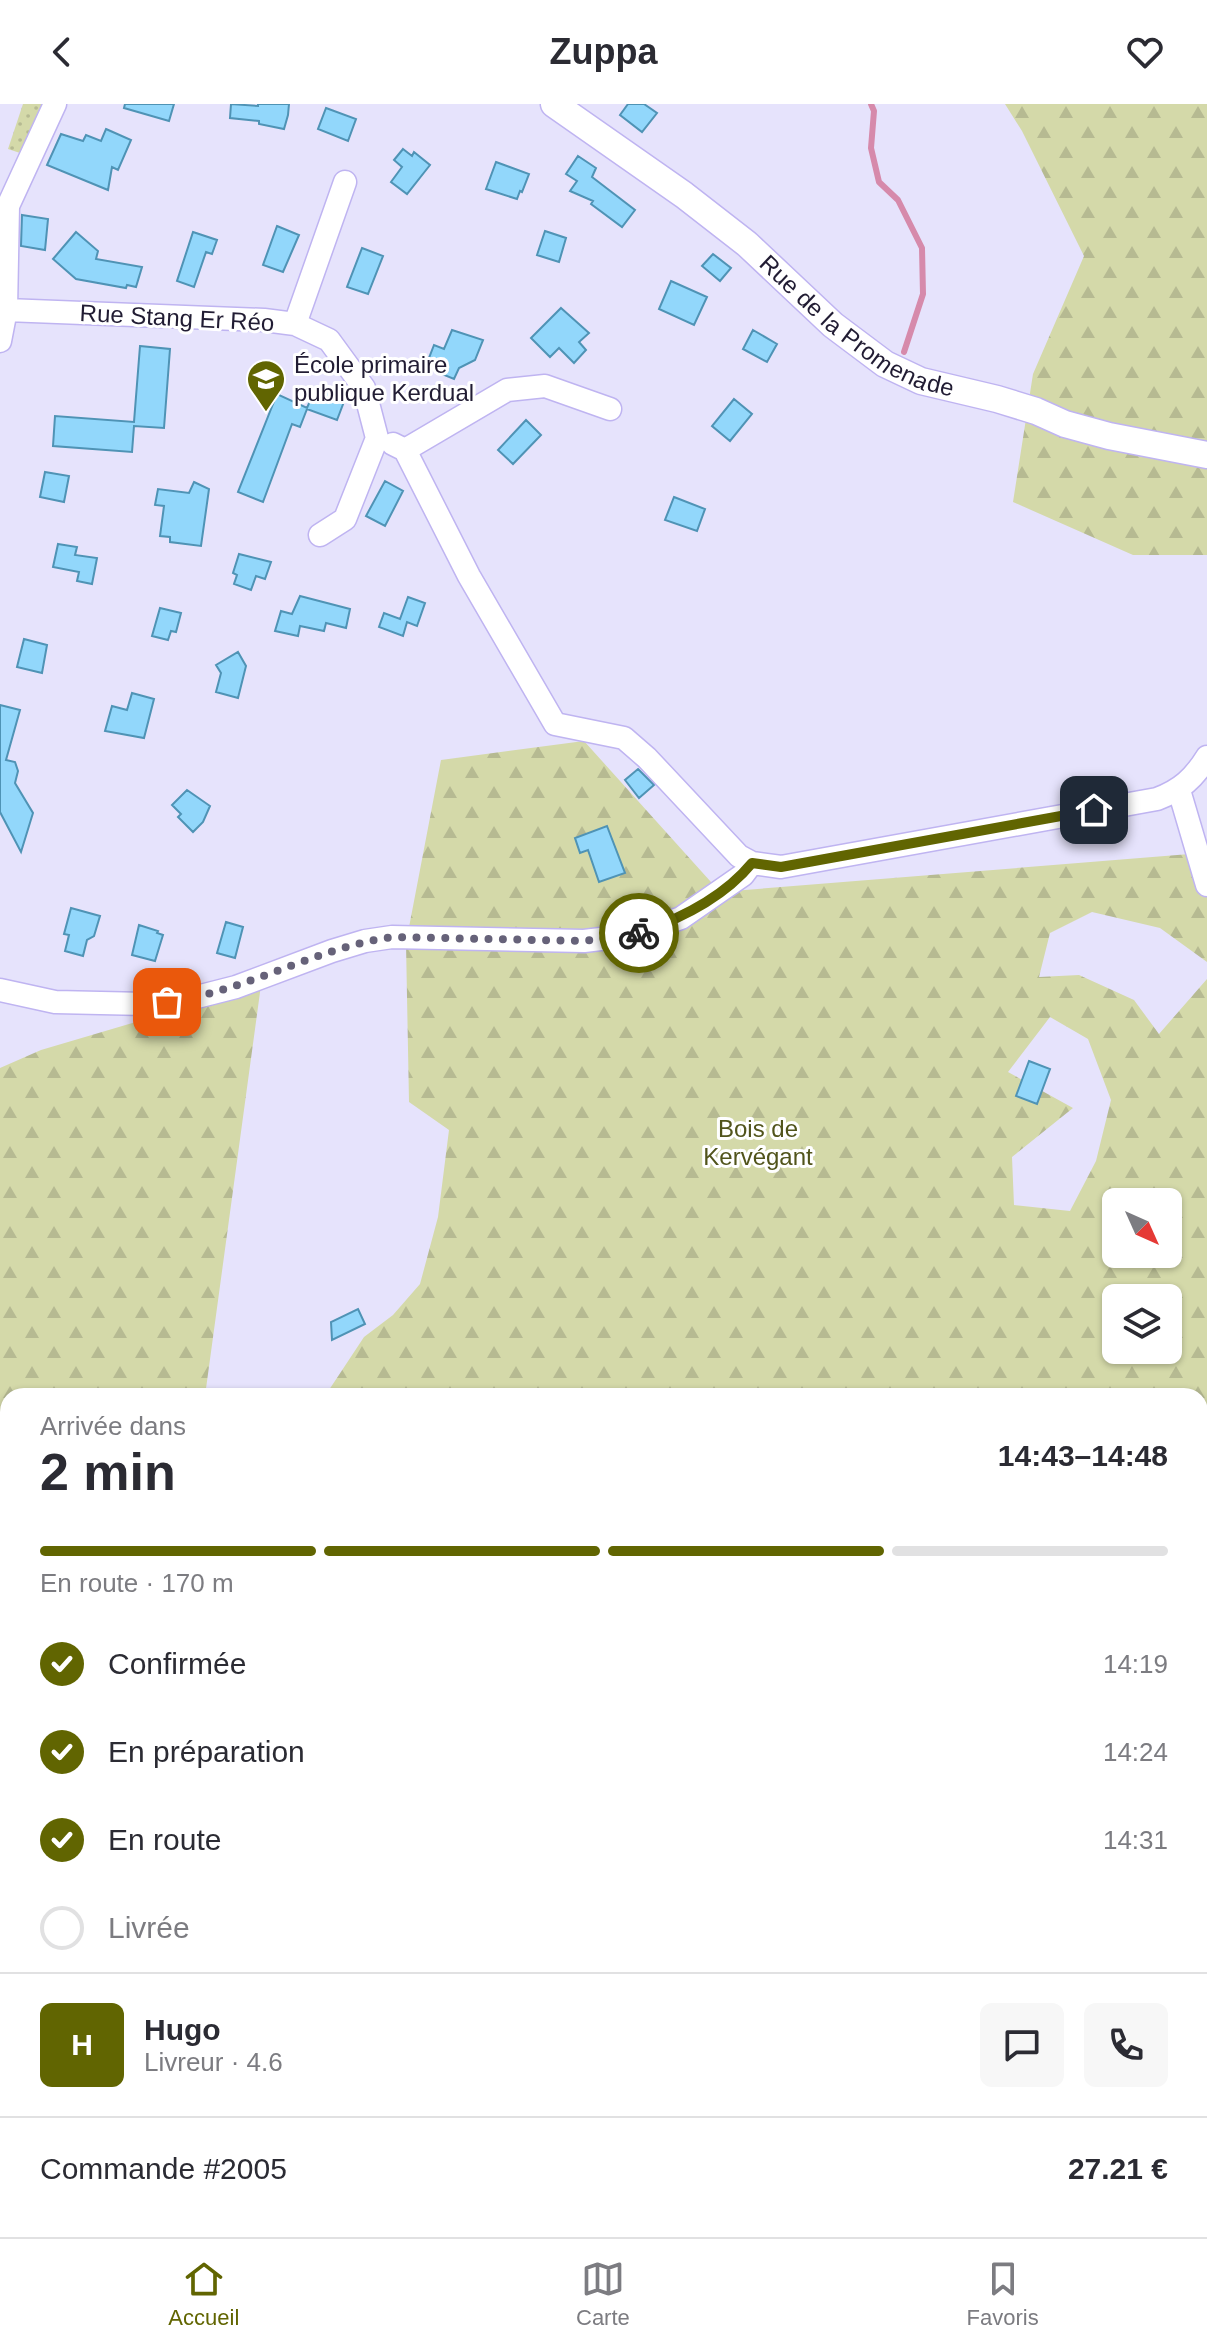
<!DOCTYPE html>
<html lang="fr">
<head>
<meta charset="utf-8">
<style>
	:root { --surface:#fff; --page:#f7f7f7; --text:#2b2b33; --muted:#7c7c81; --line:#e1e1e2; --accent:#616501 }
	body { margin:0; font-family:Helvetica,sans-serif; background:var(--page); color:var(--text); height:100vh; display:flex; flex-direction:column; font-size:30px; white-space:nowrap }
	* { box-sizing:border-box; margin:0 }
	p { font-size:26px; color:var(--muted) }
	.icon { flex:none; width:44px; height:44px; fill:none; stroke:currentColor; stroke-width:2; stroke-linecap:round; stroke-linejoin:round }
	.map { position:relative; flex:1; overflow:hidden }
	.details { position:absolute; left:0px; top:1284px; width:1208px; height:850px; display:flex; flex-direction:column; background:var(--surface); border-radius:24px 24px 0 0; box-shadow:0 2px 6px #0004 }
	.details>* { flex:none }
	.needle { width:52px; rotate:135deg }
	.buttons { position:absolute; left:1102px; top:1084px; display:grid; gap:16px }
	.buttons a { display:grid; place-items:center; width:80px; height:80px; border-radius:12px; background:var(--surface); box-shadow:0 2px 6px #0004; font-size:40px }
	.pin { position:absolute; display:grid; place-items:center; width:68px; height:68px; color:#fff; margin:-34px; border-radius:16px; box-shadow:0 4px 12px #0006 }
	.courier { position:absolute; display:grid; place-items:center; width:80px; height:80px; margin:-40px; border:6px solid #616501; border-radius:50%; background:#fff; color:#222; box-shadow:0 2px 10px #0007 }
	.summary em { font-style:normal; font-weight:700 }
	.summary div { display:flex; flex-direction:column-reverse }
	.summary { display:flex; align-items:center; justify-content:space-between; height:136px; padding:0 40px }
	h1 { font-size:52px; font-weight:700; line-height:60px }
	.bar { display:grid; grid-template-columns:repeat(4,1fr); gap:12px 8px; align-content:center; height:96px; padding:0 40px }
	.bar i { height:10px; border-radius:6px; background:var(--line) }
	.bar .selected { background:var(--accent) }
	.bar p { grid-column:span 4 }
	.line { display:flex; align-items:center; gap:20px; padding:0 40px; border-top:2px solid var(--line) }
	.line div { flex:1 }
	.round { display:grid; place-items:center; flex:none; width:84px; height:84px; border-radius:12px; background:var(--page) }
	ol { padding:0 40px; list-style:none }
	li { display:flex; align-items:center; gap:24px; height:88px }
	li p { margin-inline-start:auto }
	li .icon { padding:8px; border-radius:50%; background:var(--accent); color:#fff; stroke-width:4 }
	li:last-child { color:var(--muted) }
	li i { width:44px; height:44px; border:4px solid var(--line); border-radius:50% }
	header { display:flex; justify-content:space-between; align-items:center; height:104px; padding:0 40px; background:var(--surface); font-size:36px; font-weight:700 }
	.dock { display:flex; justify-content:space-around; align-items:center; height:112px; border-top:2px solid var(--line); background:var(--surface); font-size:22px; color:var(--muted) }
	.dock a { display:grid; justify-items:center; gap:4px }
	.dock .selected { color:var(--accent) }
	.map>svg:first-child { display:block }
	.grass { fill:url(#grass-dots) }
	.forest { fill:url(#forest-firs); fill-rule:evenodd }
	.wetland { fill:url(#wetland-marsh) }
	.water { fill:url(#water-waves) }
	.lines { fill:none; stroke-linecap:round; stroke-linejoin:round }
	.stream { stroke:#d68aab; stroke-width:6 }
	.building { fill:#92d7fb; stroke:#4f93b5; stroke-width:2 }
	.minor-casing { stroke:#bfb4f1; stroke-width:25 }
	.tertiary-casing { stroke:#bfb4f1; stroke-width:29 }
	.minor { stroke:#fff; stroke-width:22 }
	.tertiary { stroke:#fff; stroke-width:26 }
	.done { stroke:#666279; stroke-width:8; stroke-dasharray:0 14.4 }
	.route { stroke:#616501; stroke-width:10 }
	.labels { text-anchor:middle; stroke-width:6; stroke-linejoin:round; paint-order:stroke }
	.street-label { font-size:24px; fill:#211c33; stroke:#fff }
	.poi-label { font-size:24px; fill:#211c33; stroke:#fff; text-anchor:start }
	.park-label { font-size:24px; fill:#51541b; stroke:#fff }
</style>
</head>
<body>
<header><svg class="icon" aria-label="back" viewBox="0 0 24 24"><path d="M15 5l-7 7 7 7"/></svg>Zuppa<svg class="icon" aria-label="heart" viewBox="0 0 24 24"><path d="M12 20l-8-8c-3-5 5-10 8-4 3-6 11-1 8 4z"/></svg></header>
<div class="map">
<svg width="1207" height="2133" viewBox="0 0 1207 2133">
	<defs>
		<pattern id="grass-dots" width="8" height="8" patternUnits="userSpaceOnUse" patternTransform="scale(2)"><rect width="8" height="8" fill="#d4d9a9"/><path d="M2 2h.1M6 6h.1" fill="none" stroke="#b6ba92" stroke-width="1.8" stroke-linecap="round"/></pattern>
		<pattern id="forest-firs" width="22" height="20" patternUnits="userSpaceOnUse" patternTransform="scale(2)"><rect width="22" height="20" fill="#d4d9a9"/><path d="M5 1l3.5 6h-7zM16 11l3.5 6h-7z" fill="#b6ba92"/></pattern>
		<pattern id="wetland-marsh" width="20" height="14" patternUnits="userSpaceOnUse" patternTransform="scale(2)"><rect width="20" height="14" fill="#d4d9a9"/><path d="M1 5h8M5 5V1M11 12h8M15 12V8" fill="none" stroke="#b6ba92"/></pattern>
		<pattern id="water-waves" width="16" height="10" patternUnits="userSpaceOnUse" patternTransform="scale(2)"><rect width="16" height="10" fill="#d68aab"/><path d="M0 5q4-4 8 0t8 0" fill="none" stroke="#ad708c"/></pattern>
	</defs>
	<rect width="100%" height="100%" fill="#e6e3fc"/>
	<path class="grass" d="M23 0H46L23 50 8 45Z"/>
	<path class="forest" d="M1005 0H1207V451H1133L1013 398 1033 270 1084 152 1022 27Z
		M584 637 720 788 1202 749 1207 756V858L1160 824 1092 808 1050 829 1039 873 1079 871 1134 896 1159 930 1207 875V1342L1200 1340V1292H325L364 1233 393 1211 420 1180 438 1113 449 1026 409 998 406 839 441 656ZM1050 913 1088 935 1111 996 1096 1057 1070 1107 1014 1101 1012 1053 1073 1004 1008 968ZM1116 1098H1168V1150H1116ZM1116 1194H1168V1246H1116Z
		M261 881 205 1292H8V1367L0 1365V964L41 946Z
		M1200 1703 1207 1706V2025L1200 2023Z"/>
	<path class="wetland" d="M0 1502 8 1503V1750L0 1745Z"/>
	<path class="water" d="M0 1745 8 1750V2126H1200V2023L1207 2025V2133H0Z"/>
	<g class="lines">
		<path class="stream" d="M871 0 874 7 871 44 879 78 898 96 922 144 923 190 904 248"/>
	</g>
	<path class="building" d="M125 0H174L169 17 124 4Z
		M231 0 258 2V0H289L288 11 284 25 259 20V17L230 14Z
		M628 0H644L657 9 642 28 620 11Z
		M326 4 356 15 348 37 318 25Z
		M106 25 131 36 118 66 112 63 108 86 47 61 61 30 83 37 86 31 101 37Z
		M403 45 412 52 414 48 430 61 407 90 391 78 402 63 394 56Z
		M578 52 596 64 592 73 635 106 622 123 591 100 593 97 570 87 577 77 566 70Z
		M496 58 529 70 522 88 520 87 517 95 486 85Z
		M22 111 48 115 45 146 21 142Z
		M277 122 299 131 283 168 263 161Z
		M545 127 566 134 559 158 537 151Z
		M76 128 98 147 96 155 142 163 136 183 127 181 126 184 76 175 53 155Z
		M193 128 217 136 212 150 206 148 194 183 177 177Z
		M362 144 383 152 368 190 347 183Z
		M713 150 731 164 720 177 702 162Z
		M671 177 707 193 694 221 659 205Z
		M561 204 589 229 579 238 586 246 574 259 559 244 550 253 531 234Z
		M452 226 483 236 475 256 459 264 454 275 437 268 441 259 429 254 434 241 444 245Z
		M753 226 777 240 767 258 743 245Z
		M140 242 170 245 164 324 134 322 132 348 53 342 55 312 134 318Z
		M316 283 345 295 337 316 307 305 300 323 292 320 263 398 238 388 277 290 307 304Z
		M734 295 752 310 730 337 712 322Z
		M526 316 541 331 513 360 498 346Z
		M45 368 69 372 64 398 40 393Z
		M385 377 403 387 385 422 366 412Z
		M194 378 209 385 201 442 170 438V433L160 432 164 402 155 401 158 385 189 389Z
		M674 393 705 405 697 427 665 416Z
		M58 440 77 443 75 451 97 454 92 480 77 477 79 468 53 463Z
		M239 450 271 458 265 475 256 472 251 486 234 480 237 471 233 469Z
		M300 492 350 505 346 524 326 519 324 527 300 522 298 532 275 527 281 507 292 510Z
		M408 493 425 499 417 522 407 518 403 532 379 523 384 509 400 515Z
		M160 504 181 509 176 528 171 527 168 536 152 532Z
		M24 535 47 541 42 569 17 563Z
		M238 548 246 562 238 594 216 588 221 569 216 561Z
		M132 589 154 595 144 634 105 627 112 602 127 606Z
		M0 601 20 606 6 656 15 658 18 667 15 679 33 709 21 748 0 708Z
		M638 665 654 681 639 694 625 676Z
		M187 686 210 702 203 718 193 728 178 713 181 710 172 701Z
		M607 722 625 769 599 778 588 746 580 749 575 734Z
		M71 804 100 812 94 832 87 836 83 852 65 847 69 831 64 830Z
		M226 818 243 823 235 854 217 849Z
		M139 821 158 827 157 829 163 831 155 857 132 851Z
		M1029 957 1050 965 1037 1000 1016 992Z
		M358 1205 365 1220 332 1236 331 1218Z"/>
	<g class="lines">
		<g class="minor-casing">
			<path id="minor" d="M6 206 264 216 295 220 329 236 364 284 377 334 345 415 320 431
				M295 220 345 78
				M0 237 6 206 8 102 55 0
				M393 340 405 346 507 286 545 282 610 305
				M405 346 469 472 555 620 624 634 647 654 739 752 752 759
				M1179 686 1207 781
				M0 886 55 898 146 900 189 895 236 883 332 847 365 837 392 833 584 837 634 831 681 814 743 771 752 759 781 763 1157 695C1181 686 1194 674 1207 653"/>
		</g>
		<g class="tertiary-casing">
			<g id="tertiary">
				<path id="s1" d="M554 0 684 91 747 140 833 221 885 260 921 277 997 295 1036 307 1065 320 1109 332 1207 351"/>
			</g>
		</g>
		<use href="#minor" class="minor"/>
		<use href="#tertiary" class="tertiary"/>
	</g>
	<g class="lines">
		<path class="done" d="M167 898C246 888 314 844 392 833L584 837 639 829"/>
		<path class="route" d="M639 829C680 815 724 793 752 759L781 763 1094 706"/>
	</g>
	<defs>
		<g id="school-pin" transform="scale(2)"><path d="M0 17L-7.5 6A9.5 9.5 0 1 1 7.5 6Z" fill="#616501" stroke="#fff"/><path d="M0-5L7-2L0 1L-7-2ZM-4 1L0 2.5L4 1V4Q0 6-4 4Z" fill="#fff"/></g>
	</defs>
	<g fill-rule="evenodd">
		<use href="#school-pin" x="266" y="275"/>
	</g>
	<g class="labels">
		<g class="street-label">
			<text transform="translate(177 214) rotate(3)" y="8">Rue Stang Er Réo</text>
			<text dy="8" stroke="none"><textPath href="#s1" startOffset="378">Rue de la Promenade</textPath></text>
		</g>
		<g class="poi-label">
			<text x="294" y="269">École primaire<tspan x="294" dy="28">publique Kerdual</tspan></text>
		</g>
		<g class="park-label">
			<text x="758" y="1033">Bois de<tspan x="758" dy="28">Kervégant</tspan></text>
		</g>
	</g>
</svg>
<div class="buttons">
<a><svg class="needle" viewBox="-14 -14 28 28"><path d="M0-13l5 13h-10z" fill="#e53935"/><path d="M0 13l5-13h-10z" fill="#7c7c81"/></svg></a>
<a><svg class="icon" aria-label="layers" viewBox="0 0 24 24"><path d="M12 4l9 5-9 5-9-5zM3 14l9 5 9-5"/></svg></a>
</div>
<div class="pin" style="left:167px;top:898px;background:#ea580c"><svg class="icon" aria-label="bag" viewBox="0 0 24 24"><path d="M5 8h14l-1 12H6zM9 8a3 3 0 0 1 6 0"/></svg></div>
<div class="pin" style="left:1094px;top:706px;background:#1f2937"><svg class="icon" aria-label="home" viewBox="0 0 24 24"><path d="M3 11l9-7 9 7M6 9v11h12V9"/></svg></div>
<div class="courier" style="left:639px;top:829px"><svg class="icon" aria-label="bike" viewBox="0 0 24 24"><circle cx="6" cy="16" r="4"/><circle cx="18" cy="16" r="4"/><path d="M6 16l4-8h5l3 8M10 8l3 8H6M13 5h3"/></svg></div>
<section class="details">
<div class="summary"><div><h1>2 min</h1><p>Arrivée dans</p></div><em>14:43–14:48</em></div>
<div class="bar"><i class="selected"></i><i class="selected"></i><i class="selected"></i><i></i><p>En route · 170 m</p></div>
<ol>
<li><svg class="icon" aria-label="check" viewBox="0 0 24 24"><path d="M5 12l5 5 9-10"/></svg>Confirmée<p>14:19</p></li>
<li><svg class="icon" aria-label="check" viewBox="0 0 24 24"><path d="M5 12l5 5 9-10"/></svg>En préparation<p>14:24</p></li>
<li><svg class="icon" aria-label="check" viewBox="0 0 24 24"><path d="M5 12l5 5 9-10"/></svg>En route<p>14:31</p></li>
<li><i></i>Livrée</li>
</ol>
<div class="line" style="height:144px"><b class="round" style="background:var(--accent);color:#fff">H</b><div><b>Hugo</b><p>Livreur · 4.6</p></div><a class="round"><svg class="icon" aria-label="chat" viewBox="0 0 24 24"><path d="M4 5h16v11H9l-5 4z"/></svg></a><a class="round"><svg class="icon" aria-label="phone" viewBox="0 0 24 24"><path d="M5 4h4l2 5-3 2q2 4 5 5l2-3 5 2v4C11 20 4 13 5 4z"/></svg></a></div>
<div class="line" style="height:104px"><div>Commande #2005</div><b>27.21 €</b></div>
</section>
</div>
<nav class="dock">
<a class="selected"><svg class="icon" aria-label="home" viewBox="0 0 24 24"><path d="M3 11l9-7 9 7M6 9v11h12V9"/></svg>Accueil</a>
<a><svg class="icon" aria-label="map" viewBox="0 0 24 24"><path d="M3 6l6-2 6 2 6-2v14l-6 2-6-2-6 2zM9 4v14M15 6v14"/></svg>Carte</a>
<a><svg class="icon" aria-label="saved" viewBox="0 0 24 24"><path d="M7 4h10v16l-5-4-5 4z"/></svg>Favoris</a>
</nav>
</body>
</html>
